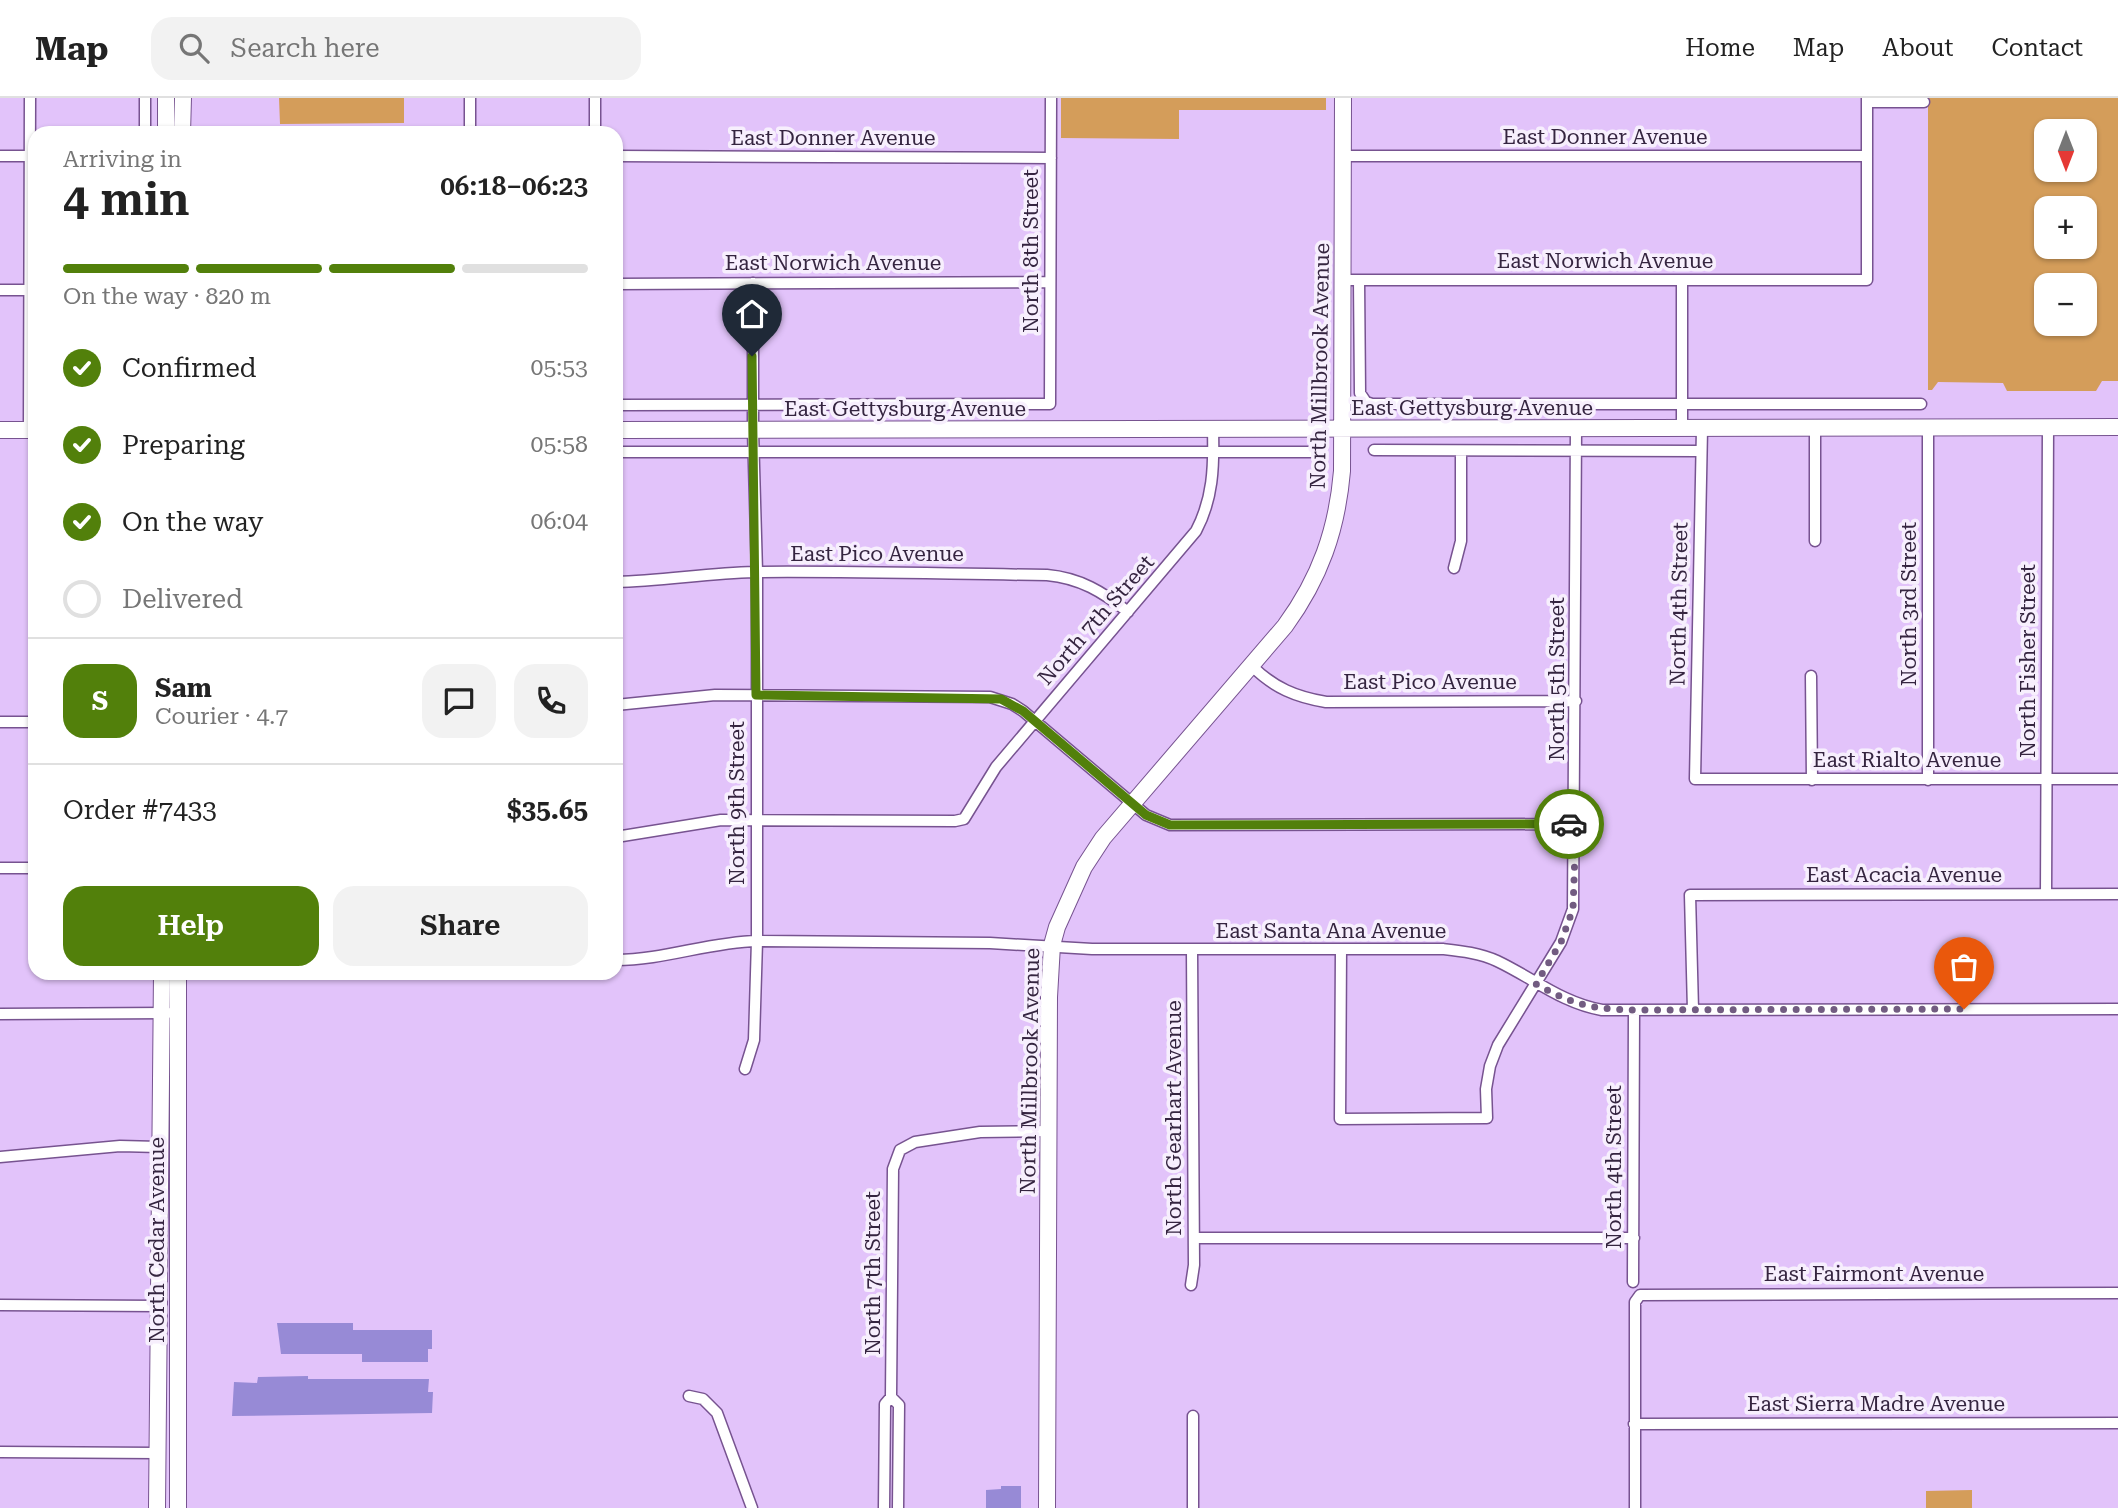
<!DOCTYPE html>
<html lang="en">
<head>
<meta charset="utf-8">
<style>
	:root { --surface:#fff; --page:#f2f2f2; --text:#222; --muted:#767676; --line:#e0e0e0; --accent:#52800b }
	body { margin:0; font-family:"Roboto Serif",serif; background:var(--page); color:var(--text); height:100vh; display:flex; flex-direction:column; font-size:26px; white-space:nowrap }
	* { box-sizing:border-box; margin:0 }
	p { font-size:23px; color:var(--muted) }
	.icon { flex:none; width:38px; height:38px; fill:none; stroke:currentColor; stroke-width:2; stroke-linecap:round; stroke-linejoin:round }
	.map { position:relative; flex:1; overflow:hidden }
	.panel { position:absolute; left:28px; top:28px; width:595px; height:854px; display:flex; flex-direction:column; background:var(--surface); border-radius:21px; box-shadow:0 2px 5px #0004 }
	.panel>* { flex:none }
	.needle { width:46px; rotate:180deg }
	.fabs { position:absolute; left:2034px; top:21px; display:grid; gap:14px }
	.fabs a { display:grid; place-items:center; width:63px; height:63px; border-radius:14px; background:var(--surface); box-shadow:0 2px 5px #0004; font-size:35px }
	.pin { position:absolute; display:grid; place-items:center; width:60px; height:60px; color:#fff; margin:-72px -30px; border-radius:50% 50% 50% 0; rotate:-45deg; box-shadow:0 0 7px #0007 }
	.pin .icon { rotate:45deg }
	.courier { position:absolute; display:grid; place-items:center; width:70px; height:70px; margin:-35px; border:5px solid #52800b; border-radius:50%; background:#fff; color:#222; box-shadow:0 2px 9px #0007 }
	.summary em { font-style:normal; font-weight:600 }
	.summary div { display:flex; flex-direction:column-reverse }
	.summary { display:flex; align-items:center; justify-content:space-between; height:119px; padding:0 35px }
	h1 { font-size:46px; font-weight:600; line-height:52px }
	.bar { display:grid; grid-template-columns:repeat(4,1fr); gap:10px 7px; align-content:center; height:84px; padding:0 35px }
	.bar i { height:9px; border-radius:5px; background:var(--line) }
	.bar .current { background:var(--accent) }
	.bar p { grid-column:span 4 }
	.line { display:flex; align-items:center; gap:18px; padding:0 35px; border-top:2px solid var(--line) }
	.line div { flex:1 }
	.round { display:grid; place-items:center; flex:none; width:74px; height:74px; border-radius:21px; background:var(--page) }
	ol { padding:0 35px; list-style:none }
	li { display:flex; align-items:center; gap:21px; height:77px }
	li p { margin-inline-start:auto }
	li .icon { padding:7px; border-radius:50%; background:var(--accent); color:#fff; stroke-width:4 }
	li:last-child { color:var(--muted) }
	li i { width:38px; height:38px; border:4px solid var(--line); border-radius:50% }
	.button { display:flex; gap:14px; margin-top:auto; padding:14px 35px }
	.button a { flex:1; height:80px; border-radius:21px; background:var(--accent); color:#fff; font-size:28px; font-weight:600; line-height:80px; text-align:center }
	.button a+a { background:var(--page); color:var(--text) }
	header { display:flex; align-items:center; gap:42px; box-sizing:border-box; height:98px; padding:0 35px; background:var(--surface); border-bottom:2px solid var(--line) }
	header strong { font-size:33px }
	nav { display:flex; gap:38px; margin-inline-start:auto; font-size:24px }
	.search { width:490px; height:63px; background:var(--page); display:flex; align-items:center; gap:18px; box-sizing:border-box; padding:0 24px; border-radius:21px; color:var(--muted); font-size:26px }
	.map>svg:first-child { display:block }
	.green { fill:#d49d5a; fill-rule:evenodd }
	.building { fill:#978ad6 }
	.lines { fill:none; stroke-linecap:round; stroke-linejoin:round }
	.street-casing { stroke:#775390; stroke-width:13 }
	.secondary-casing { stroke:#775390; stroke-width:18 }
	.street { stroke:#fff; stroke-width:10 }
	.secondary { stroke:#fff; stroke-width:16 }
	.done { stroke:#725c81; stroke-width:7; stroke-dasharray:0 12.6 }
	.route { stroke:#52800b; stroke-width:9 }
	.labels { text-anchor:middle; stroke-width:7; stroke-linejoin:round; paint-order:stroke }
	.street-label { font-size:21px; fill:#352540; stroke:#f7effd }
</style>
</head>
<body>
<header>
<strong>Map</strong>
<div class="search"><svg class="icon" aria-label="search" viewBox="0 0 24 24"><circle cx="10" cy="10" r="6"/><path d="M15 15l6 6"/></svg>Search here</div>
<nav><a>Home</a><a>Map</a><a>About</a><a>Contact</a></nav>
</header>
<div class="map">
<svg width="2118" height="1410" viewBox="0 0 2118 1410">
	<rect width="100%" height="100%" fill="#e2c3fa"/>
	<path class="green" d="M279 0H404V25L280 26Z
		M1061 0H1326V12H1179V41L1061 40Z
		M1928 0H2118V283H2102L2096 293H2007L2003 285 1938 284 1932 292H1928ZM2046 33H2084V72H2046ZM2046 110H2084V149H2046ZM2046 187H2084V226H2046Z
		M1972 1392V1410H1926V1393Z"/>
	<path class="building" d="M277 1225H353V1232H432V1251H428V1264H362V1256H281Z
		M308 1278V1281H429L428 1294H433L432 1315 232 1318 234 1284 257 1285 258 1279Z
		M1001 1388H1021V1410H986V1392L1001 1391Z"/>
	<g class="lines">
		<g class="street-casing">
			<path id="street" d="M1867 4H1924
				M145 35V0
				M470 35V0
				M595 35V0
				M0 58H29
				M616 58 1051 60
				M1343 58H1867
				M1343 182H1867V0
				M1359 182 1360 295 1366 304 1372 306H1921
				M1682 182V331
				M616 186 1050 184
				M0 192H29
				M616 307 1050 306 1051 0
				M1815 330V443
				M1702 331 1695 681H2118
				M29 332 30 0
				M1374 352 1701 353
				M616 354H1318
				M1454 470 1461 443V353
				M616 484C662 483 708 475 754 474 852 473 950 476 1047 477 1080 480 1103 494 1128 514
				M1252 568C1274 590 1296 599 1326 604L1576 603
				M1811 578 1812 682
				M616 607 715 597 990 599 1012 606 1023 613 1146 717 1170 727 1576 726
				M0 624H35
				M1928 682V330
				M616 739 721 722 955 723 964 721 996 669 1196 433C1213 401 1214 369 1213 332
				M0 770H35
				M2046 796 2048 329
				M1341 851 1340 1021 1487 1020 1486 991 1490 968 1498 947 1561 844 1573 811 1576 332
				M616 862C664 862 709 844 757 843L990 845 1092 851H1443C1461 853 1480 855 1497 863 1533 880 1562 905 1602 912L2118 911
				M1693 912 1690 797 2118 796
				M0 916 168 915
				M745 971 754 942 757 843V474L753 333V185
				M0 1059 120 1048 159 1049
				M1194 1140H1634
				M1633 1184 1634 912
				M1191 1187 1194 1167 1192 852
				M0 1207 159 1208
				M689 1298 703 1301 717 1315 752 1410
				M891 1299 899 1307 898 1410
				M1634 1326 2118 1325
				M0 1354 158 1355
				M884 1410 885 1306 891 1299 893 1071 900 1052 915 1044 980 1034 1048 1033
				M1193 1410V1318
				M1635 1410V1204L1640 1197 2118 1195"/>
		</g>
		<g class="secondary-casing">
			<path id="secondary" d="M166 35V0
				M182 35 183 0
				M0 332H35
				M616 332 2118 329
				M157 1410 162 875
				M178 1410V875
				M1047 1410 1049 899 1052 847 1057 829 1084 769 1103 740 1285 528C1320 480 1337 432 1342 373L1343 0"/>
		</g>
		<use href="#street" class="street"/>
		<use href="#secondary" class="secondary"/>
	</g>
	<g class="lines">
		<path class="done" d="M1569 726H1576L1573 811 1561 844 1536 886C1574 907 1591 911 1634 912L1964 911"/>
		<path class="route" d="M752 258 756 597 1001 601 1023 613 1146 717 1170 727 1569 726"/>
	</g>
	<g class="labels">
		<g class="street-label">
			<text x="1605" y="46">East Donner Avenue</text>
			<text x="833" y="47">East Donner Avenue</text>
			<text transform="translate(1031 153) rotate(-90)" y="7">North 8th Street</text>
			<text x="1605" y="170">East Norwich Avenue</text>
			<text x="833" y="172">East Norwich Avenue</text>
			<text transform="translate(1320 268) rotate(-89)" y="7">North Millbrook Avenue</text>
			<text x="1472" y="317">East Gettysburg Avenue</text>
			<text x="905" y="318">East Gettysburg Avenue</text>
			<text x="877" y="463">East Pico Avenue</text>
			<text transform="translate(1679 506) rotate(-89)" y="7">North 4th Street</text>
			<text transform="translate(1909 506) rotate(-90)" y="7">North 3rd Street</text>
			<text transform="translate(1096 522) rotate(-49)" y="7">North 7th Street</text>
			<text transform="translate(2028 563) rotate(-90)" y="7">North Fisher Street</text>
			<text transform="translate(1557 581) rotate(-90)" y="7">North 5th Street</text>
			<text x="1430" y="591">East Pico Avenue</text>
			<text x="1907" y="669">East Rialto Avenue</text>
			<text transform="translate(737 705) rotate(-90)" y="7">North 9th Street</text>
			<text x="1904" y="784">East Acacia Avenue</text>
			<text x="1331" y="840">East Santa Ana Avenue</text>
			<text transform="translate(1030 973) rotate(-89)" y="7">North Millbrook Avenue</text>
			<text transform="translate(1174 1020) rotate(-90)" y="7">North Gearhart Avenue</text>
			<text transform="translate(1614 1069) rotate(-90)" y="7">North 4th Street</text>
			<text transform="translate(157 1142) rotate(-90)" y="7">North Cedar Avenue</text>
			<text transform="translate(873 1175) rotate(-90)" y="7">North 7th Street</text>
			<text x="1874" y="1183">East Fairmont Avenue</text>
			<text x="1876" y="1313">East Sierra Madre Avenue</text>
		</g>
	</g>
</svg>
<div class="fabs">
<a><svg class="needle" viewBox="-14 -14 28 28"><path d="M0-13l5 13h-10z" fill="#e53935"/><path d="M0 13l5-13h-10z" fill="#767676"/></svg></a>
<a>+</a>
<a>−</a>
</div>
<div class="pin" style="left:1964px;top:911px;background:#ea580c"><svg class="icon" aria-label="bag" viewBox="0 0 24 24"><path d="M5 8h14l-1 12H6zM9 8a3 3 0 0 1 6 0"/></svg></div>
<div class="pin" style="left:752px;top:258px;background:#1f2937"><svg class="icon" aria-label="home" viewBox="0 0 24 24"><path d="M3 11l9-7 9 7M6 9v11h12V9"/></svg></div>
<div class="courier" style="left:1569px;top:726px"><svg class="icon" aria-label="car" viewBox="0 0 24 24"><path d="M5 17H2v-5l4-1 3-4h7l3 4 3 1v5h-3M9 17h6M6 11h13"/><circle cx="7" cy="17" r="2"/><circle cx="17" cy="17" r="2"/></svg></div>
<section class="panel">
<div class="summary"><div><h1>4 min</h1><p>Arriving in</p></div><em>06:18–06:23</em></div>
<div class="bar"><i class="current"></i><i class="current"></i><i class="current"></i><i></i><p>On the way · 820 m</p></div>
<ol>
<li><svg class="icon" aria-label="check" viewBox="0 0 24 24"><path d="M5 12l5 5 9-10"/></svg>Confirmed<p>05:53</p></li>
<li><svg class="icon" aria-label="check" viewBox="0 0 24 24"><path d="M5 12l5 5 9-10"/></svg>Preparing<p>05:58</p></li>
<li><svg class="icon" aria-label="check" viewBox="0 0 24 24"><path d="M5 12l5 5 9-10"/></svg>On the way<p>06:04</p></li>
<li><i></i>Delivered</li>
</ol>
<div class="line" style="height:126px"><b class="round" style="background:var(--accent);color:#fff">S</b><div><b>Sam</b><p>Courier · 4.7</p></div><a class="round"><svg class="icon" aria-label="chat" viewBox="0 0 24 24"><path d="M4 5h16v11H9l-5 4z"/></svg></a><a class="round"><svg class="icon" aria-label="phone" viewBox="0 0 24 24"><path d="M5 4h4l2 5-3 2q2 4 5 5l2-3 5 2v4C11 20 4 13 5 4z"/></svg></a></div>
<div class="line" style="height:91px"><div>Order #7433</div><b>$35.65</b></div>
<div class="button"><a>Help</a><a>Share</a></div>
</section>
</div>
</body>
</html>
